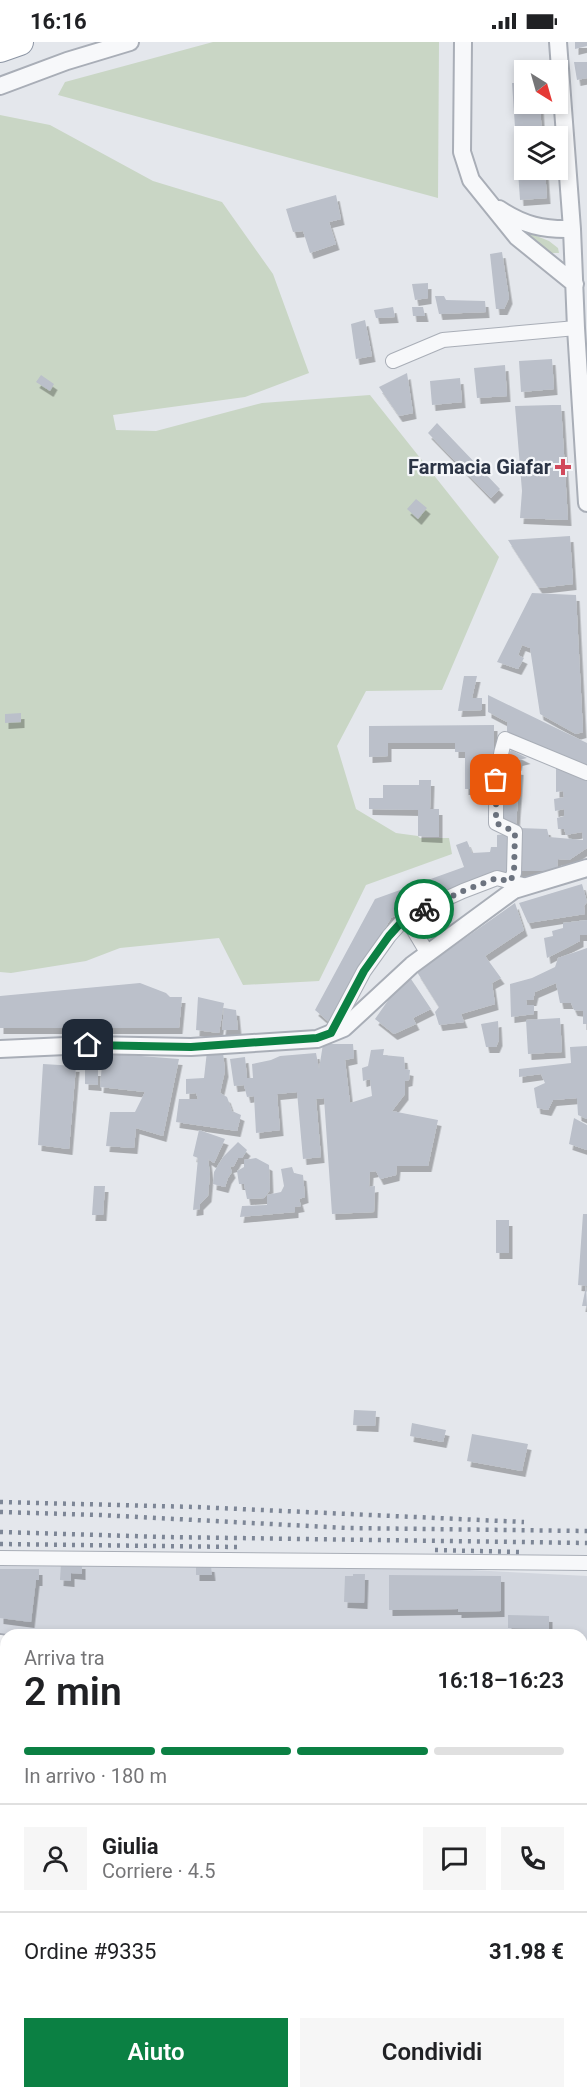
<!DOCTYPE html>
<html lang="it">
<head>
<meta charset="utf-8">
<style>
	:root { --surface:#fff; --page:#f6f6f6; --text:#202124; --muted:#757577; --line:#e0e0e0; --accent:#0b8043 }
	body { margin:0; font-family:Roboto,sans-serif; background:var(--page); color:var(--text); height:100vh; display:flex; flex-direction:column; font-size:22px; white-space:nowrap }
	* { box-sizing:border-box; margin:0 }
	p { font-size:20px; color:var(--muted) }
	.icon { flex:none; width:33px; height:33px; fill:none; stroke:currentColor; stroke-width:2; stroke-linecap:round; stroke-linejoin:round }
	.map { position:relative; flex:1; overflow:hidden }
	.details { position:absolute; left:0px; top:1587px; width:588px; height:470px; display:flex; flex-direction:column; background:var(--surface); border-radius:18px 18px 0 0; box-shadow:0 3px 9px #0003 }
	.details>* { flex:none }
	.needle { width:39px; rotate:143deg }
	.fabs { position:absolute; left:514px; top:18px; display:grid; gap:12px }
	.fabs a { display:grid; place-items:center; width:54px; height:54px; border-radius:0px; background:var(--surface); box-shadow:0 3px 9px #0003; font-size:30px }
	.pin { position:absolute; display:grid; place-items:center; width:51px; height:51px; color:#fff; margin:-26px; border-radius:12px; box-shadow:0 3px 9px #0006 }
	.courier { position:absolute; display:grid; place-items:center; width:60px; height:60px; margin:-30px; border:4px solid #0b8043; border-radius:50%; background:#fff; color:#222; box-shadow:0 2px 8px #0007 }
	.headline em { font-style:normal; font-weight:600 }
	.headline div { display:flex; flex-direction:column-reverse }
	.headline { display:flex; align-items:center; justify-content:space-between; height:102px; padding:0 24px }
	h1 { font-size:39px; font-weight:600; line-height:45px }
	.bar { display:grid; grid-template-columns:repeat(4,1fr); gap:9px 6px; align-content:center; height:72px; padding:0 24px }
	.bar i { height:8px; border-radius:4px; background:var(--line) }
	.bar .current { background:var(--accent) }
	.bar p { grid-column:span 4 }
	.line { display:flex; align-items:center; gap:15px; padding:0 24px; border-top:2px solid var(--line) }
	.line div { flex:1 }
	.round { display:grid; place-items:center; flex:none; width:63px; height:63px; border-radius:0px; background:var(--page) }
	.action { display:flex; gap:12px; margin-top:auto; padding:12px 24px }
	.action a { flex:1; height:69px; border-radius:0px; background:var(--accent); color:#fff; font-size:24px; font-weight:600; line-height:69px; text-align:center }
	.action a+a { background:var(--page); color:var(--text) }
	.status { display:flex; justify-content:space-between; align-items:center; height:42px; padding:0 30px; background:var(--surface); direction:ltr }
	.status svg { height:16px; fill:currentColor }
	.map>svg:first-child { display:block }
	.built { fill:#d2d6de; fill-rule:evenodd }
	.green { fill:#c9d6c5 }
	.building { fill:#bbc0ca; filter:url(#shadow) }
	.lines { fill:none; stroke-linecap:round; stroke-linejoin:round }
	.minor-casing { stroke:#a9aeb7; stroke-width:16 }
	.tertiary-casing { stroke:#a9aeb7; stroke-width:20 }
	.motorway-casing { stroke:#8b94a3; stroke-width:28 }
	.minor { stroke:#f7f8fa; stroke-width:14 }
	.tertiary { stroke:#f7f8fa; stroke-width:16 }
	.motorway { stroke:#fff; stroke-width:26 }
	.rail { stroke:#7d8696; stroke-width:4.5; stroke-dasharray:3 6; stroke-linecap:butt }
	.done { stroke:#6c737f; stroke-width:6; stroke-dasharray:0 10.8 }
	.route { stroke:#0b8043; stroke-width:8 }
	.poi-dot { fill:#d1495b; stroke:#f4f6f9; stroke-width:2 }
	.labels { text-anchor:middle; stroke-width:4.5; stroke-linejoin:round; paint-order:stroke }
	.poi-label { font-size:20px; font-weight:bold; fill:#2b3445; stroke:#f4f6f9; text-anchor:end }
</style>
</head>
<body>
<div class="status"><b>16:16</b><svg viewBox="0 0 49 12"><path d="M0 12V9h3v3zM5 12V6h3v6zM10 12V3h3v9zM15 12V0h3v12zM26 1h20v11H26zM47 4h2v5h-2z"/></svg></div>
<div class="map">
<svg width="587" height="2056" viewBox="0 0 587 2056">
	<defs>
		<filter id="shadow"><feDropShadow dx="3.5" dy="6" stdDeviation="0" flood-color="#0004"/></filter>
	</defs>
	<rect width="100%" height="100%" fill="#e4e7ec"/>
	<path class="built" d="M0 1520 409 1525 587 1534V2052L580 2056H0ZM6 1593H582V2050H6Z"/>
	<path class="green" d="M213 0H439L438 156 58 53 65 40Z
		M0 73 50 83 153 139 222 160 273 232 309 331 245 355 113 373 116 388 156 389 262 361 370 353 499 515 442 648 366 649 337 704 356 767 396 791 418 794 420 796H449L452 812 366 843 319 939 243 943 219 896 120 906 86 919 11 931 0 930Z
		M522 188 549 199 558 206 559 211H548Z"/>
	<path class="building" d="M575 0H587V4L575 7Z
		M574 20H587V36L577 38Z
		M521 30H525V62H540L542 94H525V128H545L547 156 520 158 512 41H522Z
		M336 153 341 177 329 180 336 202 310 211 303 189 293 190 286 167Z
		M502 210 509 256 504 267H496L490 212Z
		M428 241V256L415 258 412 242Z
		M435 254H444L446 258 485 259 486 270 439 272Z
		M393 265 395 275 376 276 374 268Z
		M412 265H423L425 274H413Z
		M365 278 372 314 356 317 351 282Z
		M552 317 554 347 521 350 519 319Z
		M505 323 507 354 477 356 474 326Z
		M407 331 413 371 399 374 379 345Z
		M41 333 54 342 50 349 36 340Z
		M460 336 462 360 432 363 430 339Z
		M553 363H561L568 478 520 476 522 449 515 364Z
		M437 381 500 447 491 456 428 391Z
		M416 457 427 466 418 477 407 467Z
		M570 494 573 542 539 546 508 498Z
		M532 551 576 553 583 690 576 692 540 672 530 606 522 603 518 613 524 616 518 627 497 620Z
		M464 634H477L472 656H482V668L458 669Z
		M488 653 587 701V727L507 692V680L488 670Z
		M21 671V680L5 681V672Z
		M494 683V755H479V747H465V710H455V701H388V714L369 715V684Z
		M511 708 527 716 519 718 518 723 505 718Z
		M505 725 520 727 516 784 500 773Z
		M556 725 587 739V806L569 818 558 817 557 829H516L519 786 547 787 549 795 583 798 582 790 566 793 564 787H558L557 776 564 774V767L555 769 554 757 564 755 563 749 556 750Z
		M419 738H431L430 767H439V795L418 794V768L369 767V756H383V743H419Z
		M513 791 511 829 418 863 391 876 329 980 315 968 375 857 464 825 456 803 467 799 472 811 490 810 491 805H497V793Z
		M582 842 587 860 584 864 585 872 528 881 519 861Z
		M515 861 524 888 485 914 501 936 492 941 495 962 461 972 464 980 439 983 435 970 439 965 417 930Z
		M587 878V893H580V899L547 916 544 896 553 894 552 889 563 886V881Z
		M587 906V982H583V969L574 968 571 961H560L556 941 535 950 533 958H526L527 963H534V972L511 975 510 942 532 936 555 925 558 916Z
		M411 937 431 967 413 976 416 982 394 992 375 977 394 950Z
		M140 941 166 951 170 955H182L179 986H0V954Z
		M198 955 224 961 219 991 196 988Z
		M224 966 236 968 238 988H222Z
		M560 976 562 1010 528 1012 526 978Z
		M498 979 499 998 496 1005H486L481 982Z
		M323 1002H353L354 1016 345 1018 350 1061 372 1054 370 1037 363 1039 362 1026 368 1024 371 1008 384 1007 383 1013 404 1015 405 1027 410 1028 409 1038 405 1039V1052L392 1069 438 1078 428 1124H397L396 1133 380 1137 376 1129 370 1130 369 1145 375 1144 374 1170 332 1172 324 1056 316 1057 321 1115 303 1117 297 1050 277 1052 280 1088 256 1091 254 1054 247 1055 244 1043 234 1044 230 1017 245 1015 247 1036H253L252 1022 271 1018 280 1014 316 1011 319 1027Z
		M587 1004V1077L578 1073 577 1056 553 1058 548 1068 537 1066 534 1046 545 1041 541 1032 519 1035V1027L571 1021 570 1005Z
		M207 1009 223 1010 225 1029 220 1051 227 1055 232 1069 241 1073 237 1089 176 1080 179 1057H198L196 1051 186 1052V1037L204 1036Z
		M103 1011 179 1017 163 1094 136 1086 134 1106 106 1104 110 1070H135L145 1050 100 1045Z
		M43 1022 76 1024 69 1107 38 1103Z
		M85 1028H98V1043L85 1042Z
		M574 1076 587 1083V1108L569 1102Z
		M199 1088 225 1097 214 1121 208 1117 210 1132 208 1154 200 1162V1167L193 1168 198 1116 193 1114Z
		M238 1100 247 1108 242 1116H238L234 1124 230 1125 232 1130 228 1136 225 1145 213 1142 214 1130 223 1115Z
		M256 1116 269 1123 270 1148 264 1156 247 1157 244 1142H239L237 1129 244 1125V1118Z
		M292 1125 294 1131 303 1133 305 1155 299 1157 301 1164 295 1165V1170L240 1175 242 1164 267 1163V1153L281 1150 284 1144 281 1127Z
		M94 1144H105L103 1173H92Z
		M583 1172H587V1244L578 1243Z
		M496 1178H509V1211H496Z
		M586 1244 587 1264H582Z
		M354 1368 376 1369 375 1384 353 1383Z
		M412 1381 446 1388 443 1400 410 1394Z
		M472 1392 528 1402 522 1429 467 1419Z
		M61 1521H82V1532L71 1531V1539L60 1538Z
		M196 1523 211 1524 212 1533H196Z
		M0 1527H39V1538H36L31 1580 0 1576Z
		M353 1532H365L364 1561 344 1560 345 1534H353Z
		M389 1533 501 1534V1569L458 1570V1567L389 1568Z
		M508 1573 549 1574V1587L508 1586Z
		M6 1623V1642L0 1650V1629Z
		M6 1664V1842L0 1837V1672Z
		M582 1701H587V1902L582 1903Z
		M587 1950V2020H582V1951Z
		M6 1965V2050H55L50 2056H0V1972Z
		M375 2050H460V2056H374Z
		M480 2050H536L528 2056H480Z"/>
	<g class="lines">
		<g class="minor-casing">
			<path id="minor" d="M393 319 443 298 576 286
				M510 840 514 831 515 790 496 781C496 752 496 725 505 697L587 731
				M406 875 428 912
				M331 991 364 929 389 894 406 875 463 849 497 836 526 844
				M0 1516 587 1521
				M582 1606H587
				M582 1639H587"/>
		</g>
		<g class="tertiary-casing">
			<path id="tertiary" d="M463 0 462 110 471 138 517 195 575 242
				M558 0 572 187 576 286 587 461
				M0 44 67 19 130 0
				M499 167C523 183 543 188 572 187
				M0 1007 88 1003 191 1005 317 997 344 986 412 923 514 848 587 826
				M0 1601 6 1602
				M345 2056V2050"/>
		</g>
		<g class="motorway-casing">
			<path id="motorway" d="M0 7 20 0"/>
		</g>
		<use href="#minor" class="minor"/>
		<use href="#tertiary" class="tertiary"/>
		<use href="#motorway" class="motorway"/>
		<path class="rail" d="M0 1460 196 1465 524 1480
			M0 1470 100 1473 347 1486 587 1489
			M0 1490 164 1495 587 1501
			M0 1502 237 1505
			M435 1508 519 1510"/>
	</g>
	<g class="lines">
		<path class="done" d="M424 867 463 849 497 836 510 840 514 831 515 790 496 781V738"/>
		<path class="route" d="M88 1003 191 1005 317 996 331 991 364 929 389 894 406 875 424 867"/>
	</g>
	<path class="poi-dot" d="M560 416h6v6h6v6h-6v6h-6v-6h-6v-6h6z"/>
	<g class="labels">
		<g class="poi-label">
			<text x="551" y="432">Farmacia Giafar</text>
		</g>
	</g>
</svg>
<div class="fabs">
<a><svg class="needle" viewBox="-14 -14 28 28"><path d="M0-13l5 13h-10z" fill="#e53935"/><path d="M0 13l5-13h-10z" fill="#757577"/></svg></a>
<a><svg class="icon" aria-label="layers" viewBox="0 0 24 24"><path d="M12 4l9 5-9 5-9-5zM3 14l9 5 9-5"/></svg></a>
</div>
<div class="pin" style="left:496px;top:738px;background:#ea580c"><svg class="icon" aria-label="bag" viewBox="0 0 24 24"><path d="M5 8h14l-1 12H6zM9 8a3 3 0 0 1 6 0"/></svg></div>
<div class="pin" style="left:88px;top:1003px;background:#1f2937"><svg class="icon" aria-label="home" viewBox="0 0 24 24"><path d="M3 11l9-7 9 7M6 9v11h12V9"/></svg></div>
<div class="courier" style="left:424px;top:867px"><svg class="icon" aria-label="bike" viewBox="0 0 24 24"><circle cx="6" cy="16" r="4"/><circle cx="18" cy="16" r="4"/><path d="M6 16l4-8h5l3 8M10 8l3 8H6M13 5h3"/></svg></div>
<section class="details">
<div class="headline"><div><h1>2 min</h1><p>Arriva tra</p></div><em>16:18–16:23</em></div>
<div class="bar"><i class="current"></i><i class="current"></i><i class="current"></i><i></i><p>In arrivo · 180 m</p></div>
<div class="line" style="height:108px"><a class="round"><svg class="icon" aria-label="person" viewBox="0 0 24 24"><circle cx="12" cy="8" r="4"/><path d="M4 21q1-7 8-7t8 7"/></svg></a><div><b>Giulia</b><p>Corriere · 4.5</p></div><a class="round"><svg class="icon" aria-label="chat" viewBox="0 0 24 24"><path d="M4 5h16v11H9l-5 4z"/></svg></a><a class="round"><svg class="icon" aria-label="phone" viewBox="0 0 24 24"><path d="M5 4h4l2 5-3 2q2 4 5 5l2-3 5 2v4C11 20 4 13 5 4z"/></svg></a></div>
<div class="line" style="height:78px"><div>Ordine #9335</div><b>31.98 €</b></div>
<div class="action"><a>Aiuto</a><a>Condividi</a></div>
</section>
</div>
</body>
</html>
